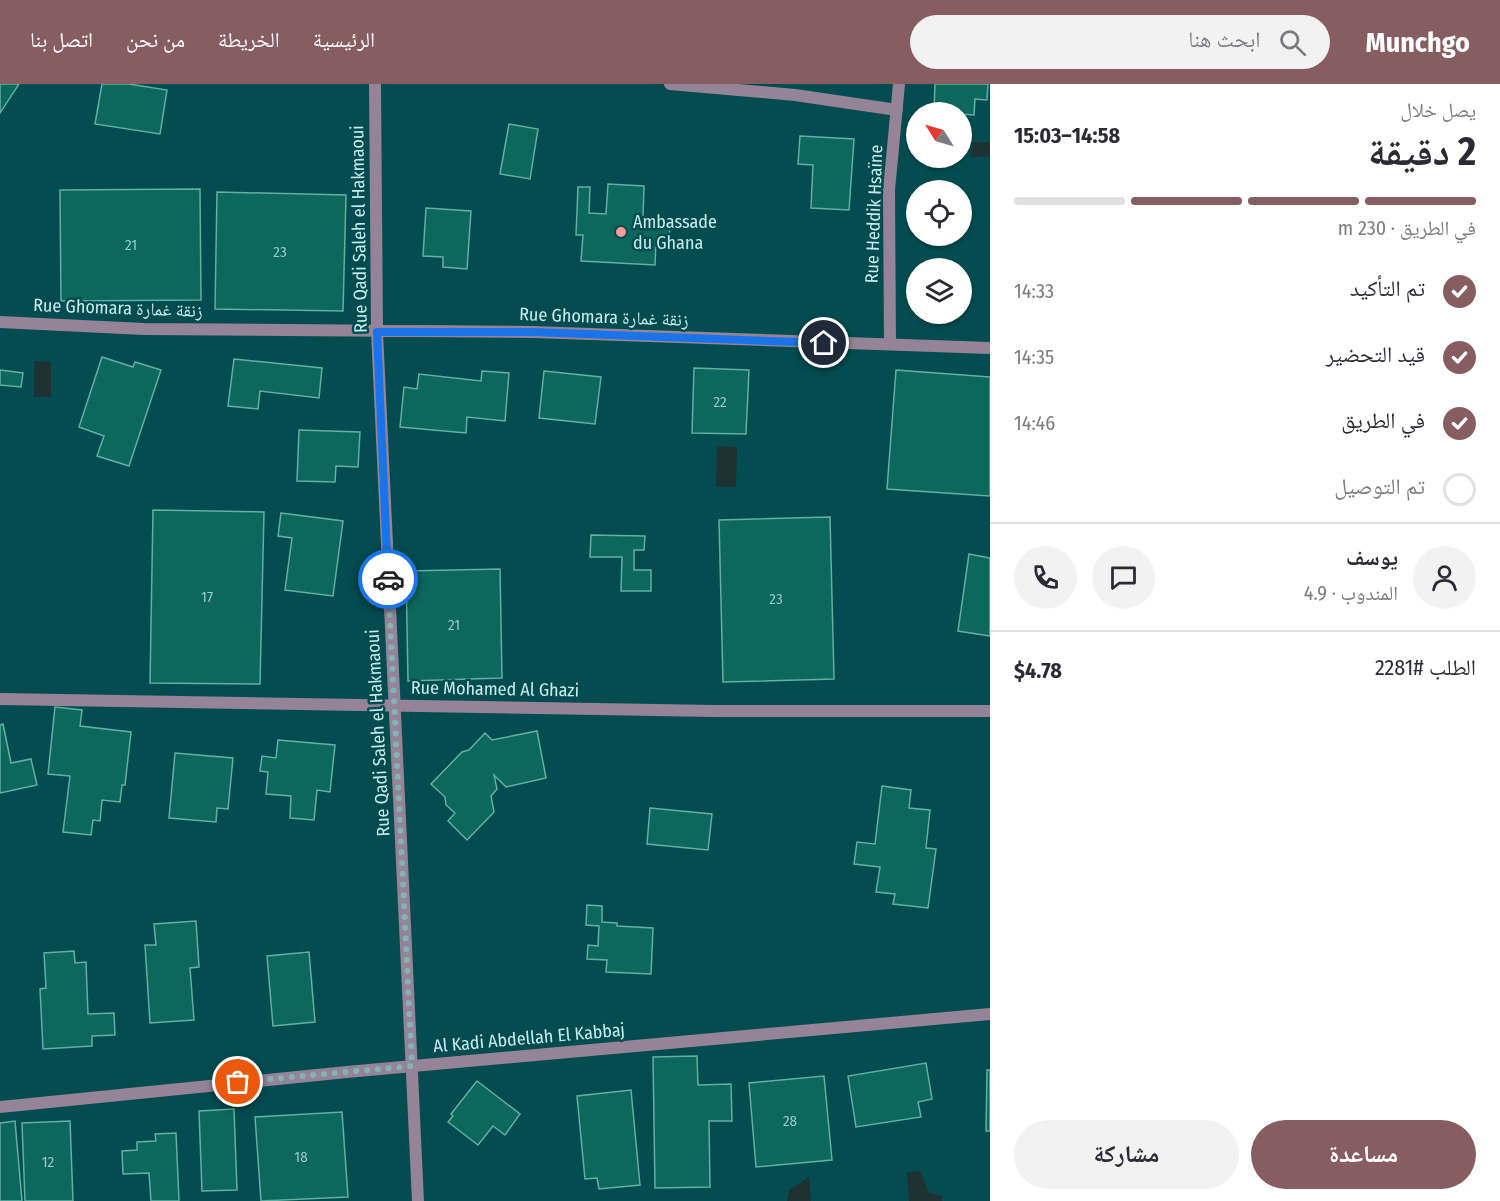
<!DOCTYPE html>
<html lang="ar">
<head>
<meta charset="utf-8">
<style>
	:root { --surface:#fff; --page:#f2f2f3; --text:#2b2b33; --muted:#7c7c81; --line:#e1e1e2; --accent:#865d61 }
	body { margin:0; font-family:"Fira Sans Condensed","Noto Naskh Arabic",sans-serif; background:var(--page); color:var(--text); direction:rtl; height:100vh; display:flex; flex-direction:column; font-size:22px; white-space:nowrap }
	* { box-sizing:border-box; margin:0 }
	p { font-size:20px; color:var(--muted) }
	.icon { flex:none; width:33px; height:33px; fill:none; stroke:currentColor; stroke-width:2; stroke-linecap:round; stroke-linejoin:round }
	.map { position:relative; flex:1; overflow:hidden; direction:ltr }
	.side { display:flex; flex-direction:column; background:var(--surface); width:510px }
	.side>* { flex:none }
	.needle { width:39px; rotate:307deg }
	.fabs { position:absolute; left:906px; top:18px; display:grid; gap:12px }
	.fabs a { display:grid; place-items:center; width:66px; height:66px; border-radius:50%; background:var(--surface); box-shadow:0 2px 4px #0004; font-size:30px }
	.pin { position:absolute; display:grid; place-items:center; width:51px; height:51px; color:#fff; margin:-26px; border:3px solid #fff; border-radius:50%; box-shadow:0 2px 6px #0007 }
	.courier { position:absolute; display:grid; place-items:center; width:60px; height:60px; margin:-30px; border:4px solid #1a73e8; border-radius:50%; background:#fff; color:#222; box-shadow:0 2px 8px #0007 }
	.head em { font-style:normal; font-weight:700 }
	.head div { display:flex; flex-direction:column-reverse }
	.head { display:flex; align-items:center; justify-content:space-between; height:102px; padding:0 24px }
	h1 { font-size:39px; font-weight:700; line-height:45px }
	.bar { display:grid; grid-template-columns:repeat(4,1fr); gap:9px 6px; align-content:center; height:72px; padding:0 24px }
	.bar i { height:8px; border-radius:4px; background:var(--line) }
	.bar .on { background:var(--accent) }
	.bar p { grid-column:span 4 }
	.line { display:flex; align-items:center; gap:15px; padding:0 24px; border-top:2px solid var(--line) }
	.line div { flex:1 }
	.round { display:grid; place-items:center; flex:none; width:63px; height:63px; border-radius:32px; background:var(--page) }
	ol { padding:0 24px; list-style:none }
	li { display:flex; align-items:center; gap:18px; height:66px }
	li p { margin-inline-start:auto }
	li .icon { padding:6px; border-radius:50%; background:var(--accent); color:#fff; stroke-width:4 }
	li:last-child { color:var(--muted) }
	li i { width:33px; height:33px; border:3px solid var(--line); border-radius:50% }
	.cta { display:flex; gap:12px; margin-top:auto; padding:12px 24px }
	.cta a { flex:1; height:69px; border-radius:36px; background:var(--accent); color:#fff; font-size:24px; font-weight:700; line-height:69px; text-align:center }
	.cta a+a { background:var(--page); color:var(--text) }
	header { display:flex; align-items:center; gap:36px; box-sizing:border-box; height:84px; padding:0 30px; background:var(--accent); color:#fff }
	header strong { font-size:28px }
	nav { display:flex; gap:33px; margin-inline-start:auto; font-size:21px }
	.search { width:420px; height:54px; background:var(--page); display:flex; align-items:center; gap:15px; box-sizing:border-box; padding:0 21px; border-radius:33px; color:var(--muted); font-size:22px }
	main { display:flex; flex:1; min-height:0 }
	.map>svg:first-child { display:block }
	.water { fill:#1e3234 }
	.building { fill:#0c685c; stroke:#63afa2; stroke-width:1.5 }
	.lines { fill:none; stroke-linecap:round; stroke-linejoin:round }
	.minor { stroke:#958497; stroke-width:12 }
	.done { stroke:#82b3b7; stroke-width:6; stroke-dasharray:0 10.8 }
	.route { stroke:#1a73e8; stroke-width:8 }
	.poi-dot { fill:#f59b99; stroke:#044c50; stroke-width:2 }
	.labels { text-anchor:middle; stroke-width:5; stroke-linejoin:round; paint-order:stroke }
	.number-label { font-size:15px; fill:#98caca }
	.street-label { font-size:18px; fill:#c6ebee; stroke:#044c50 }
	.poi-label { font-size:18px; fill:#c6ebee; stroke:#044c50; text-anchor:start }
</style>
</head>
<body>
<header>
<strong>Munchgo</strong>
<div class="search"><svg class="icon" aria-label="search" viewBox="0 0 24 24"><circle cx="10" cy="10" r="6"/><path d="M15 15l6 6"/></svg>ابحث هنا</div>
<nav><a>الرئيسية</a><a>الخريطة</a><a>من نحن</a><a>اتصل بنا</a></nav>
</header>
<main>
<section class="side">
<div class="head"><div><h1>2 دقيقة</h1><p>يصل خلال</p></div><em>14:58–15:03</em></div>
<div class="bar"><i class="on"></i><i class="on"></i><i class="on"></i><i></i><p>في الطريق · 230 m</p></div>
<ol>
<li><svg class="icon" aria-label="check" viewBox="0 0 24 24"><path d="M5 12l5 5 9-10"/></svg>تم التأكيد<p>14:33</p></li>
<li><svg class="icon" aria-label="check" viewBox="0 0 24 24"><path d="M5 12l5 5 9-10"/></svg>قيد التحضير<p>14:35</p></li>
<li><svg class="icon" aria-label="check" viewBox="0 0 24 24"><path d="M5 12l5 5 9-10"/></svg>في الطريق<p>14:46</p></li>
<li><i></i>تم التوصيل</li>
</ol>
<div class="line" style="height:108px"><a class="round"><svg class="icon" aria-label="person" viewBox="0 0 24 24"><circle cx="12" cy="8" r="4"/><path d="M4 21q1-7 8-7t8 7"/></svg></a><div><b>يوسف</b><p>المندوب · 4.9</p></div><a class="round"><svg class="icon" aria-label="chat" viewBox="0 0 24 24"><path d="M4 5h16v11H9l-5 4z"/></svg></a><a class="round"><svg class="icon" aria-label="phone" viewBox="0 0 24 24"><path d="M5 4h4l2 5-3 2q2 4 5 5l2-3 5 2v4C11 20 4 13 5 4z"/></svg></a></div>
<div class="line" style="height:78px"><div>الطلب #2281</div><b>$4.78</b></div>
<div class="cta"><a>مساعدة</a><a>مشاركة</a></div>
</section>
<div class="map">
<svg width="990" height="1117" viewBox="0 0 990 1117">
	<rect width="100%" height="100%" fill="#044c50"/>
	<path class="water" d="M972 58H990V73H971Z
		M34 277 51 278V313H34Z
		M717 362 737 363 736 403H716Z
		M920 1087 929 1109 943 1112 942 1117H909L907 1089Z
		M809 1093 811 1117H787L789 1106Z"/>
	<path class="building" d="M0 0H19L0 29Z
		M102 0H129L167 6 160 50 95 40Z
		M935 0H988L987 16 975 15 974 31 934 28Z
		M509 40 538 45 530 95 500 90Z
		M800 52 854 55 849 126 811 124 813 81 798 80Z
		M608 100 644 102 643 133 670 134 669 159 656 158 655 181 581 177 583 151H576L578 103H590L589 129 606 130Z
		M200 105 201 216 61 217 60 106Z
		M217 108 346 111 343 227 215 225Z
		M426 124 471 127 467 185 443 183V173L423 172Z
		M102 273 133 283 135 278 161 286 129 382 97 372 104 352 79 343Z
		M234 275 322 284 319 314 260 307 258 325 228 322Z
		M694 284 749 286 746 350 692 349Z
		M0 286 23 289 21 303 0 301Z
		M896 286 990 293V412L887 405Z
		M482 287 509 289 505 337 467 333 466 349 400 343 404 303 417 305 419 290 481 297Z
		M544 287 601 293 595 340 539 334Z
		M299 346 360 348 358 383 336 382 335 398 297 397Z
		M153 426 264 428 260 600 150 599Z
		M281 429 343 437 333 512 285 506 292 454 278 452Z
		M830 433 834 595 723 598 719 436Z
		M591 451 645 452 644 466H634V486H651V507H621L622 473H590Z
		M969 470 990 474V552L958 547Z
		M500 485 502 594 408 597 406 487Z
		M55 623 82 626 80 642 131 648 125 701H122L120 718 102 716 100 737 93 736 91 751 63 748 70 692 48 690Z
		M3 640 11 679 31 675 37 701 0 709V641Z
		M537 647 546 694 506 703 494 691 497 705 491 712 494 728 467 756 448 737 455 729 446 721 445 713 431 700 462 668 469 666 485 649 492 656Z
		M278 656 335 661 330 708 317 706 314 736 290 734 291 712 266 710 268 688 260 687 262 672 276 674Z
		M175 669 233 674 228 725 217 724 216 738 169 734Z
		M882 702 911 706 909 724 930 726 926 764 936 765 928 824 893 820 895 810 876 808 880 783 854 780 857 758 875 760Z
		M650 724 712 730 708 766 647 760Z
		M587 821 602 822V838L617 839V842L653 844 651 890 606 888 607 876 587 875 588 861 598 862 599 842 586 841Z
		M196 837 199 883 190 884 194 936 150 939 145 861H156L154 840Z
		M74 867 75 879 86 878 88 930 114 929 115 951 92 952V962L43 965 40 905 46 904 44 869Z
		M309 868 315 938 273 942 267 872Z
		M697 972 698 1001 731 1000 732 1037H709L710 1103 655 1104 653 973Z
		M926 979 932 1015 918 1018 921 1033 856 1043 848 992Z
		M987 986H990V1047H986Z
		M824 992 832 1076 756 1083 749 999Z
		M477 997 520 1030 505 1051 493 1042 478 1061 448 1038 453 1032 451 1030Z
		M631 1006 640 1101 599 1105 597 1094 585 1095 577 1012Z
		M234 1025 237 1106 202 1107 199 1027Z
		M342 1028 348 1113 261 1117 255 1033Z
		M15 1037 22 1117H0V1039Z
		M70 1037 73 1117H25L22 1039Z
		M176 1049 179 1117H151L149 1089 123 1090 122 1067 137 1066V1058L156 1057 155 1050Z"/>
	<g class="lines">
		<path class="minor" d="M375 0 377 248 418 1117
			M670 0 795 11 897 26
			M0 238 144 245 533 248 990 264
			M890 260 889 106 899 0
			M0 615 714 627H990
			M0 1023 347 988 990 930"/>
	</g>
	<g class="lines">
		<path class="done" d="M238 998 412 982 388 495"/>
		<path class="route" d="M388 495 377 248H533L824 259"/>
	</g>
	<circle class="poi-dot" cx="621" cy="148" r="6"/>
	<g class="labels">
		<g class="number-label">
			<text x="131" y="166">21</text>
			<text x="280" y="173">23</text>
			<text x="720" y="323">22</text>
			<text x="207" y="518">17</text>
			<text x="776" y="520">23</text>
			<text x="454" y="546">21</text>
			<text x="790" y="1042">28</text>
			<text x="301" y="1078">18</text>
			<text x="48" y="1083">12</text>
		</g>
		<g class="street-label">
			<text transform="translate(874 130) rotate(-88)" y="6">Rue Heddik Hsaïne</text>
			<text transform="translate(359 145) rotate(-91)" y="6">Rue Qadi Saleh el Hakmaoui</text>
			<text transform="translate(118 224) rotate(2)" y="6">Rue Ghomara زنقة غمارة</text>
			<text transform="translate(604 233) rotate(2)" y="6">Rue Ghomara زنقة غمارة</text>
			<text transform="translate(495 605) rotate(1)" y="6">Rue Mohamed Al Ghazi</text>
			<text transform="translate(378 649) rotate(-93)" y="6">Rue Qadi Saleh el Hakmaoui</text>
			<text transform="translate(529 954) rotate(-5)" y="6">Al Kadi Abdellah El Kabbaj</text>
		</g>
		<g class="poi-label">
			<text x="633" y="144">Ambassade<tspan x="633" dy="21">du Ghana</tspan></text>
		</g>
	</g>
</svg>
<div class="fabs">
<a><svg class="needle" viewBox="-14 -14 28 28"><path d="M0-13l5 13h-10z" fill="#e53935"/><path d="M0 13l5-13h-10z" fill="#7c7c81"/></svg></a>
<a><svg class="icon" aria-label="locate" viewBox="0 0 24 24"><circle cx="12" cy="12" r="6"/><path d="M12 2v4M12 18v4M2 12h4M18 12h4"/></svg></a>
<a><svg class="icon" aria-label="layers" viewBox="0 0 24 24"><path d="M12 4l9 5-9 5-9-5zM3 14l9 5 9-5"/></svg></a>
</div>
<div class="pin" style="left:238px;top:998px;background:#ea580c"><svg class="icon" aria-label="bag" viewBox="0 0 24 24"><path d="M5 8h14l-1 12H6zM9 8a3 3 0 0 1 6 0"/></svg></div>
<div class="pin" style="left:824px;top:259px;background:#1f2937"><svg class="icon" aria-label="home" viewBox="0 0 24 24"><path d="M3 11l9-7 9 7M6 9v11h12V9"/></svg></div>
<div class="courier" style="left:388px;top:495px"><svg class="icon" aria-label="car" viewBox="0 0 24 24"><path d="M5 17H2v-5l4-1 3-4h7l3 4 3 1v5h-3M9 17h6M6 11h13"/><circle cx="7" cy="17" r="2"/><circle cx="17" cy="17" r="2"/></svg></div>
</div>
</main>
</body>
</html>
